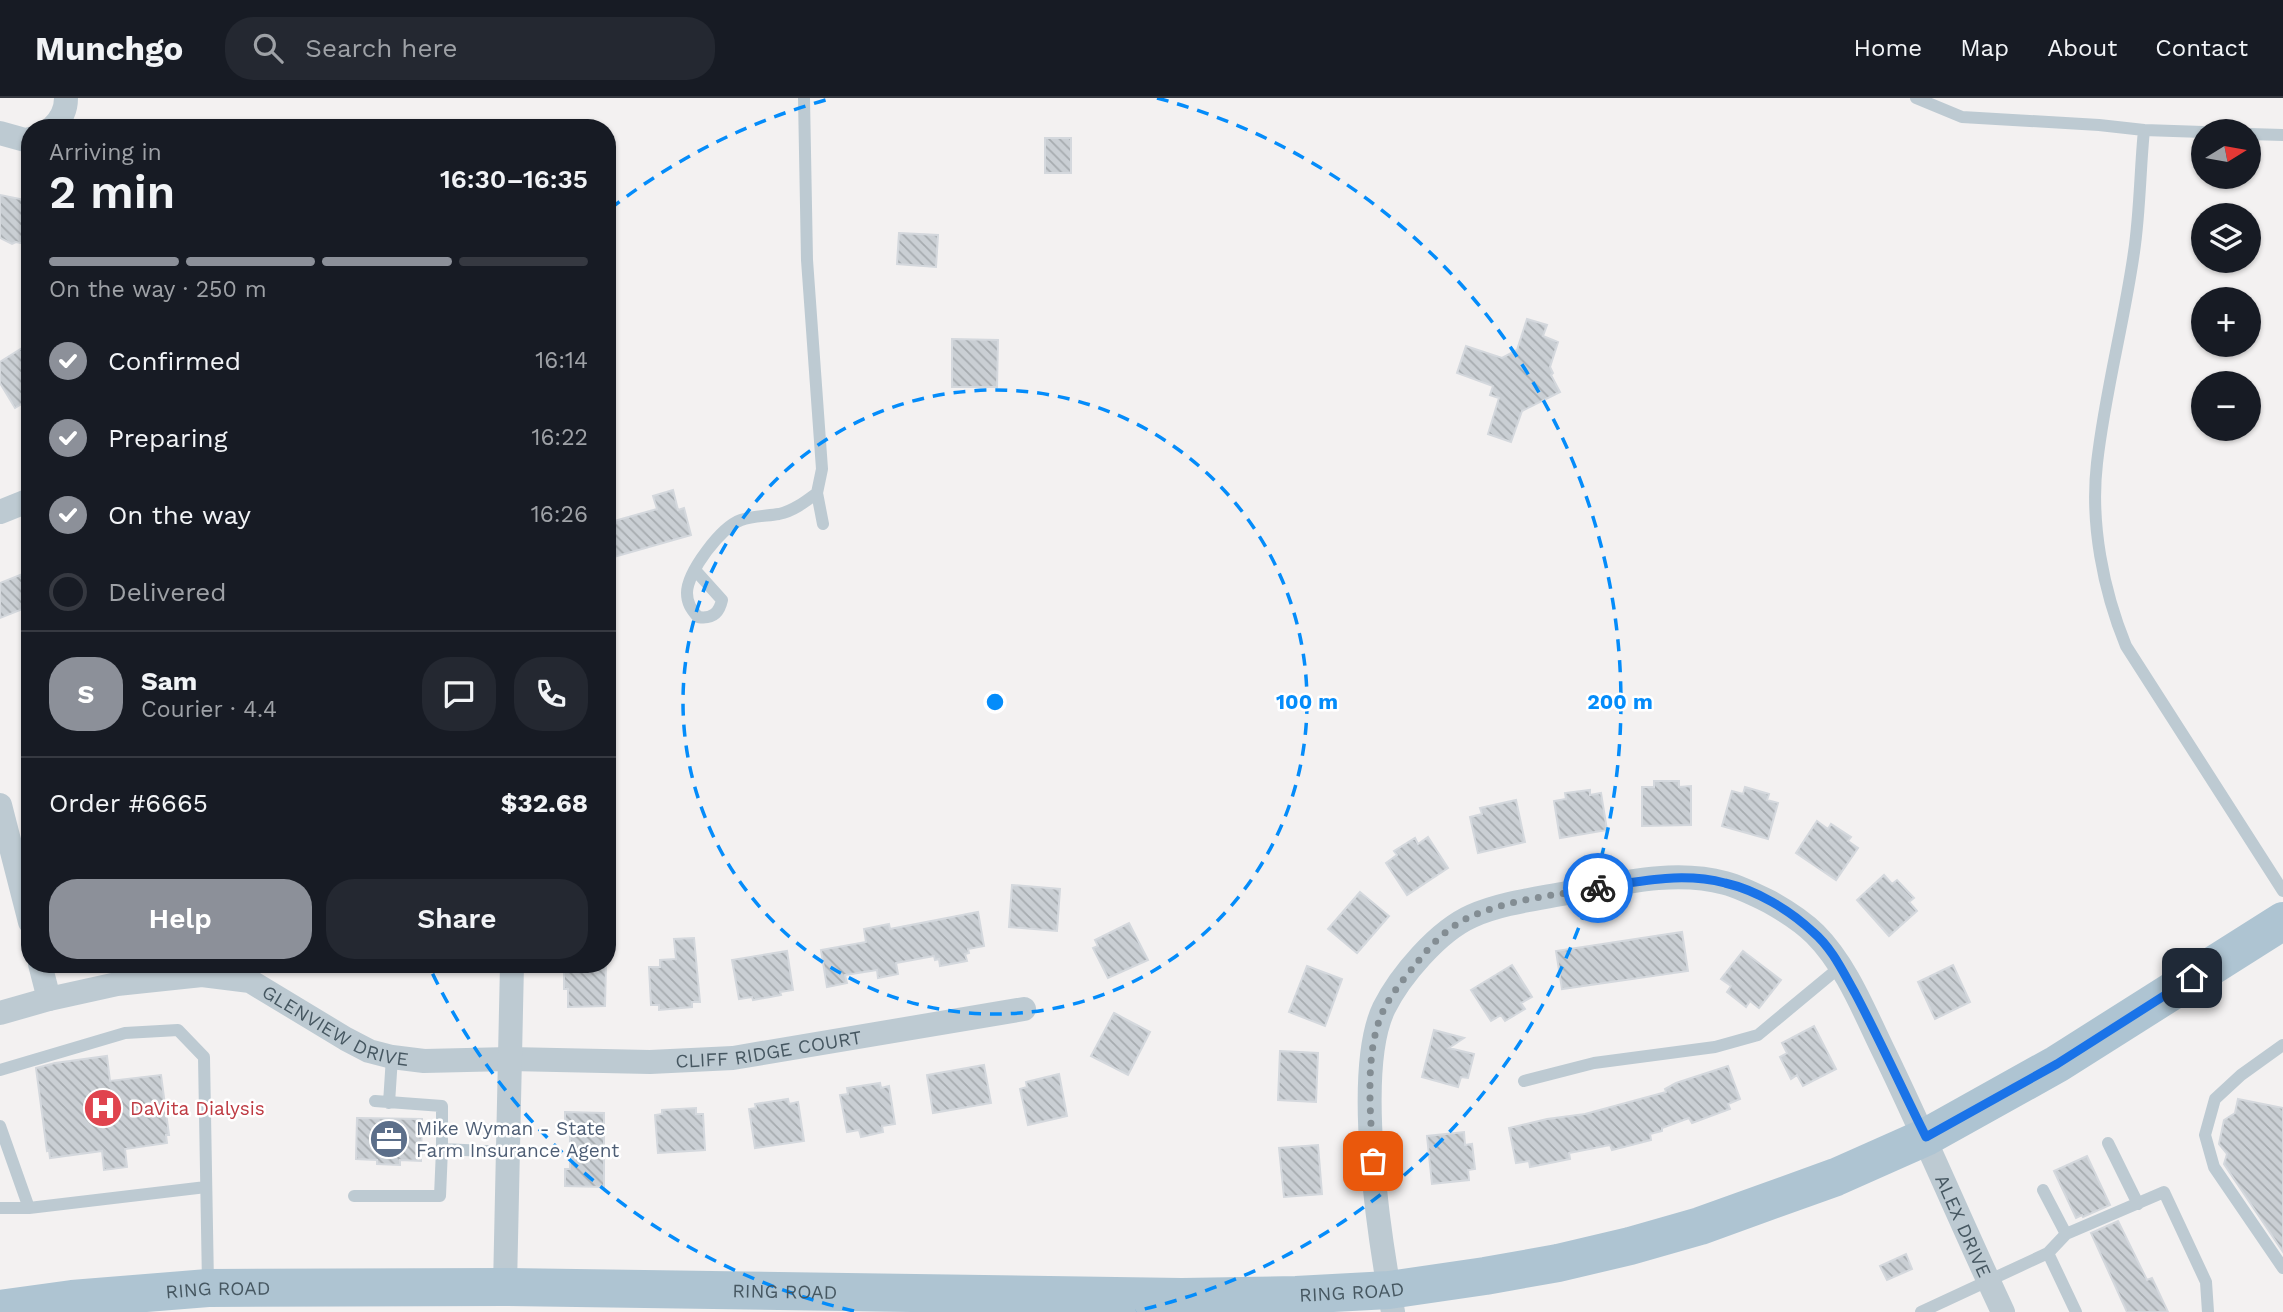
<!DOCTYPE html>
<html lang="en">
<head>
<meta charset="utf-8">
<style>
	:root { --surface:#171b24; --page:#242831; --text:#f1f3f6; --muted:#9ea1a6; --line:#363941; --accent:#8c9099 }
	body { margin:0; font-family:"Work Sans",sans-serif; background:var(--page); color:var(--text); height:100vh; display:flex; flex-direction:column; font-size:26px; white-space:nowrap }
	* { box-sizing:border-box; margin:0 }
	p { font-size:23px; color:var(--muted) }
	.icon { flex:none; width:38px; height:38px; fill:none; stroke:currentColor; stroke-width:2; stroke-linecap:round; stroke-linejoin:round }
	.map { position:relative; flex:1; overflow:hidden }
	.side { position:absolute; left:21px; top:21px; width:595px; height:854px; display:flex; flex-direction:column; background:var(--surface); border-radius:28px; box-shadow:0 2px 5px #0004 }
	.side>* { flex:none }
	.needle { width:46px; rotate:79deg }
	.fabs { position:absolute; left:2191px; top:21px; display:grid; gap:14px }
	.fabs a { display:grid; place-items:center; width:70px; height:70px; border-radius:50%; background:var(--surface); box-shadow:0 2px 5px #0004; font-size:35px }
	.pin { position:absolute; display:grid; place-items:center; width:60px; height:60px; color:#fff; margin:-30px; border-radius:14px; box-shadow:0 4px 10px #0006 }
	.courier { position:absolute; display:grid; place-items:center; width:70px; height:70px; margin:-35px; border:5px solid #1a73e8; border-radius:50%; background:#fff; color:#222; box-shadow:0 2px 9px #0007 }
	.summary em { font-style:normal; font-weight:600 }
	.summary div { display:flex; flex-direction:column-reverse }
	.summary { display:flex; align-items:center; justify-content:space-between; height:119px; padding:0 28px }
	h1 { font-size:46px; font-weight:600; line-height:52px }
	.bar { display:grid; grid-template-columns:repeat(4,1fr); gap:10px 7px; align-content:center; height:84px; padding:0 28px }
	.bar i { height:9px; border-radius:5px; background:var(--line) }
	.bar .current { background:var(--accent) }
	.bar p { grid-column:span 4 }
	.line { display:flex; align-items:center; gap:18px; padding:0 28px; border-top:2px solid var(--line) }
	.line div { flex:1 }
	.round { display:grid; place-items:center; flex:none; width:74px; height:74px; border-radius:28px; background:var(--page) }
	ol { padding:0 28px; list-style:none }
	li { display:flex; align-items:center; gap:21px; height:77px }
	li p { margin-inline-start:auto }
	li .icon { padding:7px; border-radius:50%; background:var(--accent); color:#fff; stroke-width:4 }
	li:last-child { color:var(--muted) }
	li i { width:38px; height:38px; border:4px solid var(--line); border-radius:50% }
	.cta { display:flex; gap:14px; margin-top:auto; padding:14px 28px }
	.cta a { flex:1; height:80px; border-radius:28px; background:var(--accent); color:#fff; font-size:28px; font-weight:600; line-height:80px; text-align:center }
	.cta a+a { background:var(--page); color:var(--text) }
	header { display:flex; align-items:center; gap:42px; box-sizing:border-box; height:98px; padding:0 35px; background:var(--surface); border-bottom:2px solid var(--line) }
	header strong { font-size:33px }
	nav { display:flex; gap:38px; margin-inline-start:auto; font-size:24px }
	.search { width:490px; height:63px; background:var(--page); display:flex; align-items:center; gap:18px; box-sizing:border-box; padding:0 24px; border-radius:28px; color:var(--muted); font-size:26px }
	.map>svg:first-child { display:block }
	.building { fill:url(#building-back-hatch); stroke:#d4d8dd; stroke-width:2 }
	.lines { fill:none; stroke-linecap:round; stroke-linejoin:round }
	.service { stroke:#bdcad2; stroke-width:12 }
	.minor { stroke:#bdcad2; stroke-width:24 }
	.primary { stroke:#aec4d2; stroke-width:38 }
	.done { stroke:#838d93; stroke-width:7; stroke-dasharray:0 12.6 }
	.route { stroke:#1a73e8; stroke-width:9 }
	.ring { fill:none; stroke:#048cfa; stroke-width:3.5; stroke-dasharray:12 9 }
	.labels { text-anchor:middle; stroke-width:5; stroke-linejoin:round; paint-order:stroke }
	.street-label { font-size:19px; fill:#465761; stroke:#fff }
	.health-label { font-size:19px; fill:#be3a42; stroke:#fff; text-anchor:start }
	.service-label { font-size:19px; fill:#4e5e75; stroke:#fff; text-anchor:start }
	.centre { fill:#048cfa; stroke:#fff; stroke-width:3.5 }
	.ring-label { font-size:21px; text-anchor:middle; font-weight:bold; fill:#048cfa; stroke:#fff; stroke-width:5; stroke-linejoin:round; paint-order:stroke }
</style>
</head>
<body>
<header>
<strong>Munchgo</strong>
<div class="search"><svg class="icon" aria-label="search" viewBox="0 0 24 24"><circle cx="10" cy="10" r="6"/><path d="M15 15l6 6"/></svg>Search here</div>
<nav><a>Home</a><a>Map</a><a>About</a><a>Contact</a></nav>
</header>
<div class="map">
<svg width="2283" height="1214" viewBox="0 0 2283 1214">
	<defs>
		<pattern id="building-back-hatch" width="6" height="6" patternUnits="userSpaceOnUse" patternTransform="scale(1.75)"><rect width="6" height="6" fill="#cacfd4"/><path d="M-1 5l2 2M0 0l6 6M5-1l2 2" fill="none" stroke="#a6abaf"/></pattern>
	</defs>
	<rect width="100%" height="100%" fill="#f3f1f1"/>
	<path class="building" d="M1045 40H1071V75H1045Z
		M0 97 30 103V147L16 144 12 146 0 140Z
		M899 135 938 137 936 169 897 166Z
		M1527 221 1547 227 1543 238 1558 244 1550 269 1553 275 1551 277 1560 294 1522 313 1511 344 1488 336 1499 300 1490 297 1493 288 1457 275 1466 248 1502 260 1517 252Z
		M952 241 998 242 997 289H952Z
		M30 245V301L15 310 0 285V264Z
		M673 392 678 412 684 410 691 437 607 461V425L657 411 653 398Z
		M25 475 30 486V508L0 520V485Z
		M1654 683H1679V689L1691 688V727L1642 728V689H1654Z
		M1745 689 1769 696 1767 702 1778 705 1768 741 1722 728 1732 693 1743 696Z
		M1590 692V697L1601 695 1607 732 1560 740 1554 703 1566 701 1565 695Z
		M1516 702 1525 744 1478 755 1470 719 1482 716 1480 710Z
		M1817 723 1828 731 1831 726 1851 739 1848 743 1858 750 1836 782 1796 755Z
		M1428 739 1448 770 1407 797 1386 765 1397 757 1394 753 1415 740 1418 746Z
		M1884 777 1892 786 1897 782 1914 800 1909 804 1917 813 1889 838 1857 802Z
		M1012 787 1060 791 1057 833 1009 829Z
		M1360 794 1389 818 1357 855 1328 831Z
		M978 814 984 848 968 851 969 855 965 856 967 863 940 868 939 861 935 862 934 858 896 865 898 876 878 880 877 872 845 877 847 885 827 889 821 852 866 844 864 831 889 826 890 831Z
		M1129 825 1148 862 1108 880 1093 850 1098 848 1095 842Z
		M1682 834 1688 873 1562 891 1556 853Z
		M694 840 700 904H692V909L659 912V907H651L649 869H660V862L676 861 674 841Z
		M787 853 793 892 780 894 781 897 753 902 752 899 739 901 732 862Z
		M1743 853 1781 882 1759 910 1750 903 1746 909 1727 894 1731 888 1721 881Z
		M564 866H606L605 908 568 909V891H564Z
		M1512 867 1532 899 1521 905 1525 911 1505 923 1501 917 1491 923 1471 892Z
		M1953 867 1970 904 1935 921 1918 884Z
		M1307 868 1342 881 1325 928 1289 914Z
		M1114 915 1150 934 1128 977 1091 958Z
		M1814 928 1836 971 1803 988 1797 977 1791 981 1780 959 1787 955 1782 945Z
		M1434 932 1464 940 1449 950 1474 956 1468 980 1461 979 1458 989 1422 979Z
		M1280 953 1318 955 1316 1004 1278 1002Z
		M107 958 110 983 161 977 169 1037H166L167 1045 125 1051 127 1069 104 1072 102 1053 50 1060 49 1052 47 1053 36 970 55 965Z
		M984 967 991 1005 933 1015 927 977Z
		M1728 968 1740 1001 1728 1006 1730 1011 1692 1025 1689 1020 1662 1030V1033L1650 1036 1651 1042 1612 1052 1610 1047 1569 1055 1570 1061 1530 1069 1529 1063 1516 1065 1509 1030 1547 1021 1585 1016 1666 994 1665 991 1676 985Z
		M1059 976 1067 1018 1028 1027 1020 991 1027 989 1026 984Z
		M880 985 881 990 889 988 895 1026 882 1028 883 1034 861 1039 859 1032 847 1034 840 997 848 996 847 990Z
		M788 1001 789 1006 798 1004 804 1043 755 1050 749 1011 756 1010 755 1006Z
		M2238 1001 2283 1010V1154L2224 1066 2227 1056 2219 1046 2224 1022 2235 1015Z
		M696 1010V1016H703L705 1052 658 1055 655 1017 662 1016V1012Z
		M565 1014 604 1015V1089L565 1088V1071H570V1034L565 1033Z
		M357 1020 422 1021 421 1063 400 1062V1067L377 1066V1062L356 1061Z
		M1464 1034 1465 1047 1472 1046 1475 1071 1468 1072 1469 1082 1432 1086 1427 1038Z
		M1318 1047 1322 1096 1284 1099 1279 1050Z
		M2087 1058 2110 1107 2083 1119 2082 1117 2076 1120 2054 1073Z
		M2118 1123 2147 1182 2152 1180 2168 1214H2127L2091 1135Z
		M1906 1156 1912 1171 1887 1182 1880 1168Z"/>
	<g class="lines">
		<path class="service" d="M804 0 807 162 822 371 817 395 823 426
			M1916 0 1962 19 2099 27 2144 32C2140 72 2140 114 2134 154 2124 225 2105 294 2097 365 2090 425 2103 492 2126 548L2283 793
			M2144 32 2203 34
			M2249 36 2283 37
			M695 472 722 502C719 516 711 521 698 519 691 511 687 505 687 495 687 474 721 429 741 422 753 418 766 418 779 416 793 413 805 404 817 395
			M250 883 255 866
			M2283 947 2241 977 2215 1001 2205 1037 2214 1069 2283 1170
			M0 972 125 935 178 932 204 959 208 1186
			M1524 983 1594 965 1715 949 1758 937 1840 869
			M375 1003 442 1008V1051
			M389 1005 392 959
			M0 1028 29 1110
			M2108 1045 2138 1106
			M2043 1092 2066 1136
			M354 1098H440L442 1051 508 1054
			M0 1110H29L206 1089
			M2048 1155 2076 1214
			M1921 1214 2048 1155 2066 1136 2164 1094 2206 1184 2208 1214"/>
		<g class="minor">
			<path d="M52 30C61 22 66 12 66 0"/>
			<path d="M0 35 25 42 30 41"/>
			<path d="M0 414 30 402"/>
			<path d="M0 707 30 824"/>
			<path d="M40 866 49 901"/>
			<path id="s1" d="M0 915 49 901 117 886 202 877 250 883 346 941 369 953 392 959 424 963 510 961 650 964 733 960 1024 911"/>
			<path d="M505 1189 512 866"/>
			<path id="s2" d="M1393 1214C1380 1143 1353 974 1384 910 1400 878 1438 833 1472 818 1501 805 1536 801 1567 795 1618 786 1673 771 1725 785 1740 789 1756 797 1770 804 1786 813 1802 823 1815 836 1846 867 1864 913 1883 952 1925 1038 1962 1127 2003 1214"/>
		</g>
		<path class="primary" id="s3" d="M0 1211 72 1201 208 1190 505 1189 1182 1199 1296 1197 1389 1192 1485 1178 1558 1165 1630 1148 1700 1128 1836 1079 1926 1039 2057 966 2283 823"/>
	</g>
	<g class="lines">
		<path class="done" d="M1373 1063C1371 1017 1363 951 1385 909 1393 894 1405 879 1416 866 1430 847 1450 827 1472 818 1511 801 1556 797 1598 790"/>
		<path class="route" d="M1598 790C1639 783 1683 774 1725 785 1756 792 1790 812 1813 834 1832 850 1843 874 1855 895 1880 942 1902 991 1926 1039L2057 966 2192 880"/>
	</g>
	<g class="ring">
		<circle cx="995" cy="604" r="312"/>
		<path d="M854 1213A625 625 0 0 1 429 868M610 111A625 625 0 0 1 833 0M1157 0A625 625 0 0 1 1136 1213"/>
	</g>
	<defs>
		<g id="hospital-disc" transform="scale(2.0125)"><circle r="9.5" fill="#e0444e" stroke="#fff"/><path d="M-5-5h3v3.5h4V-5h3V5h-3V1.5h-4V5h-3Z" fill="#fff"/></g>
		<g id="office-disc" transform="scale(2.0125)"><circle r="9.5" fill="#5c6f8a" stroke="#fff"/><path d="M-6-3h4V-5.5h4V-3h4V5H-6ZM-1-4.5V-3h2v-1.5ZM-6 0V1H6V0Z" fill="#fff"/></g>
	</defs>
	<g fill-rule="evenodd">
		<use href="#hospital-disc" x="103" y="1010"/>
		<use href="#office-disc" x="389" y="1041"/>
	</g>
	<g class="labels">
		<g class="street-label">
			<text dy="7" stroke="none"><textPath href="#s1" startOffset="352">GLENVIEW DRIVE</textPath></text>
			<text dy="7" stroke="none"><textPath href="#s1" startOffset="794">CLIFF RIDGE COURT</textPath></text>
			<text dy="7" stroke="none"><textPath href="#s2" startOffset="1127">ALEX DRIVE</textPath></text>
			<text dy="7" stroke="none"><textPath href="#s3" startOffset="219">RING ROAD</textPath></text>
			<text dy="7" stroke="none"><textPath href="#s3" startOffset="1353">RING ROAD</textPath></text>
			<text dy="7" stroke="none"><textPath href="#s3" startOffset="786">RING ROAD</textPath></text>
		</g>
		<g class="health-label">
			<text x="130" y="1017">DaVita Dialysis</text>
		</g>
		<g class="service-label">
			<text x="416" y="1037">Mike Wyman - State<tspan x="416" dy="22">Farm Insurance Agent</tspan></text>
		</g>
	</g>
	<circle cx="995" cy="604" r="10" class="centre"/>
	<g class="ring-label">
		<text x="1307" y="611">100 m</text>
		<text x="1620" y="611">200 m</text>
	</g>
</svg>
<div class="fabs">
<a><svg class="needle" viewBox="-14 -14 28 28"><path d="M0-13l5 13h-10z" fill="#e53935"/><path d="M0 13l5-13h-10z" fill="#9ea1a6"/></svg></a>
<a><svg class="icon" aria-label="layers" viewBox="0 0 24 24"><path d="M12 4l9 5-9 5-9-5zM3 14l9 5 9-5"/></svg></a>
<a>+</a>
<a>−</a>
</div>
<div class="pin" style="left:1373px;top:1063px;background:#ea580c"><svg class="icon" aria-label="bag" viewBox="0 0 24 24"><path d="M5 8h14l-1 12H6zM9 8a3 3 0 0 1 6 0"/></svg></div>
<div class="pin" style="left:2192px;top:880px;background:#1f2937"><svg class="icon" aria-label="home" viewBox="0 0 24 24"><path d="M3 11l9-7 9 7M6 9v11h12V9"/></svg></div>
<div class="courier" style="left:1598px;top:790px"><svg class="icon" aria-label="bike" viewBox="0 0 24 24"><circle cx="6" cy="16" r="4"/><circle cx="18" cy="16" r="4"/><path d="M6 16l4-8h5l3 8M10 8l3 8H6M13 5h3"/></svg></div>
<section class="side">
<div class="summary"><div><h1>2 min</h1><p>Arriving in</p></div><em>16:30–16:35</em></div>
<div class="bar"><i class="current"></i><i class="current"></i><i class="current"></i><i></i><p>On the way · 250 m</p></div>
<ol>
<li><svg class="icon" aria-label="check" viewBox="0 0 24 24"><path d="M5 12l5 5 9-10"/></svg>Confirmed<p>16:14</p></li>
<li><svg class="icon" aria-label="check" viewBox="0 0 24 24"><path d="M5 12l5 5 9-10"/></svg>Preparing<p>16:22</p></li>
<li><svg class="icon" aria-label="check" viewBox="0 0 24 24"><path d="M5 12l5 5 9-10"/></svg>On the way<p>16:26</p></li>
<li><i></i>Delivered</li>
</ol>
<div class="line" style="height:126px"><b class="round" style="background:var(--accent);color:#fff">S</b><div><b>Sam</b><p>Courier · 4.4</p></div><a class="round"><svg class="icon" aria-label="chat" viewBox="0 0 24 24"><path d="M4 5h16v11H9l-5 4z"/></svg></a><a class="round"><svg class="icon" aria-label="phone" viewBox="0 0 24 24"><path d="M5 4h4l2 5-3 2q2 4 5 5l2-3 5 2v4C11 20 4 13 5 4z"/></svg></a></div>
<div class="line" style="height:91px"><div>Order #6665</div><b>$32.68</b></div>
<div class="cta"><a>Help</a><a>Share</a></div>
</section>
</div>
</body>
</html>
